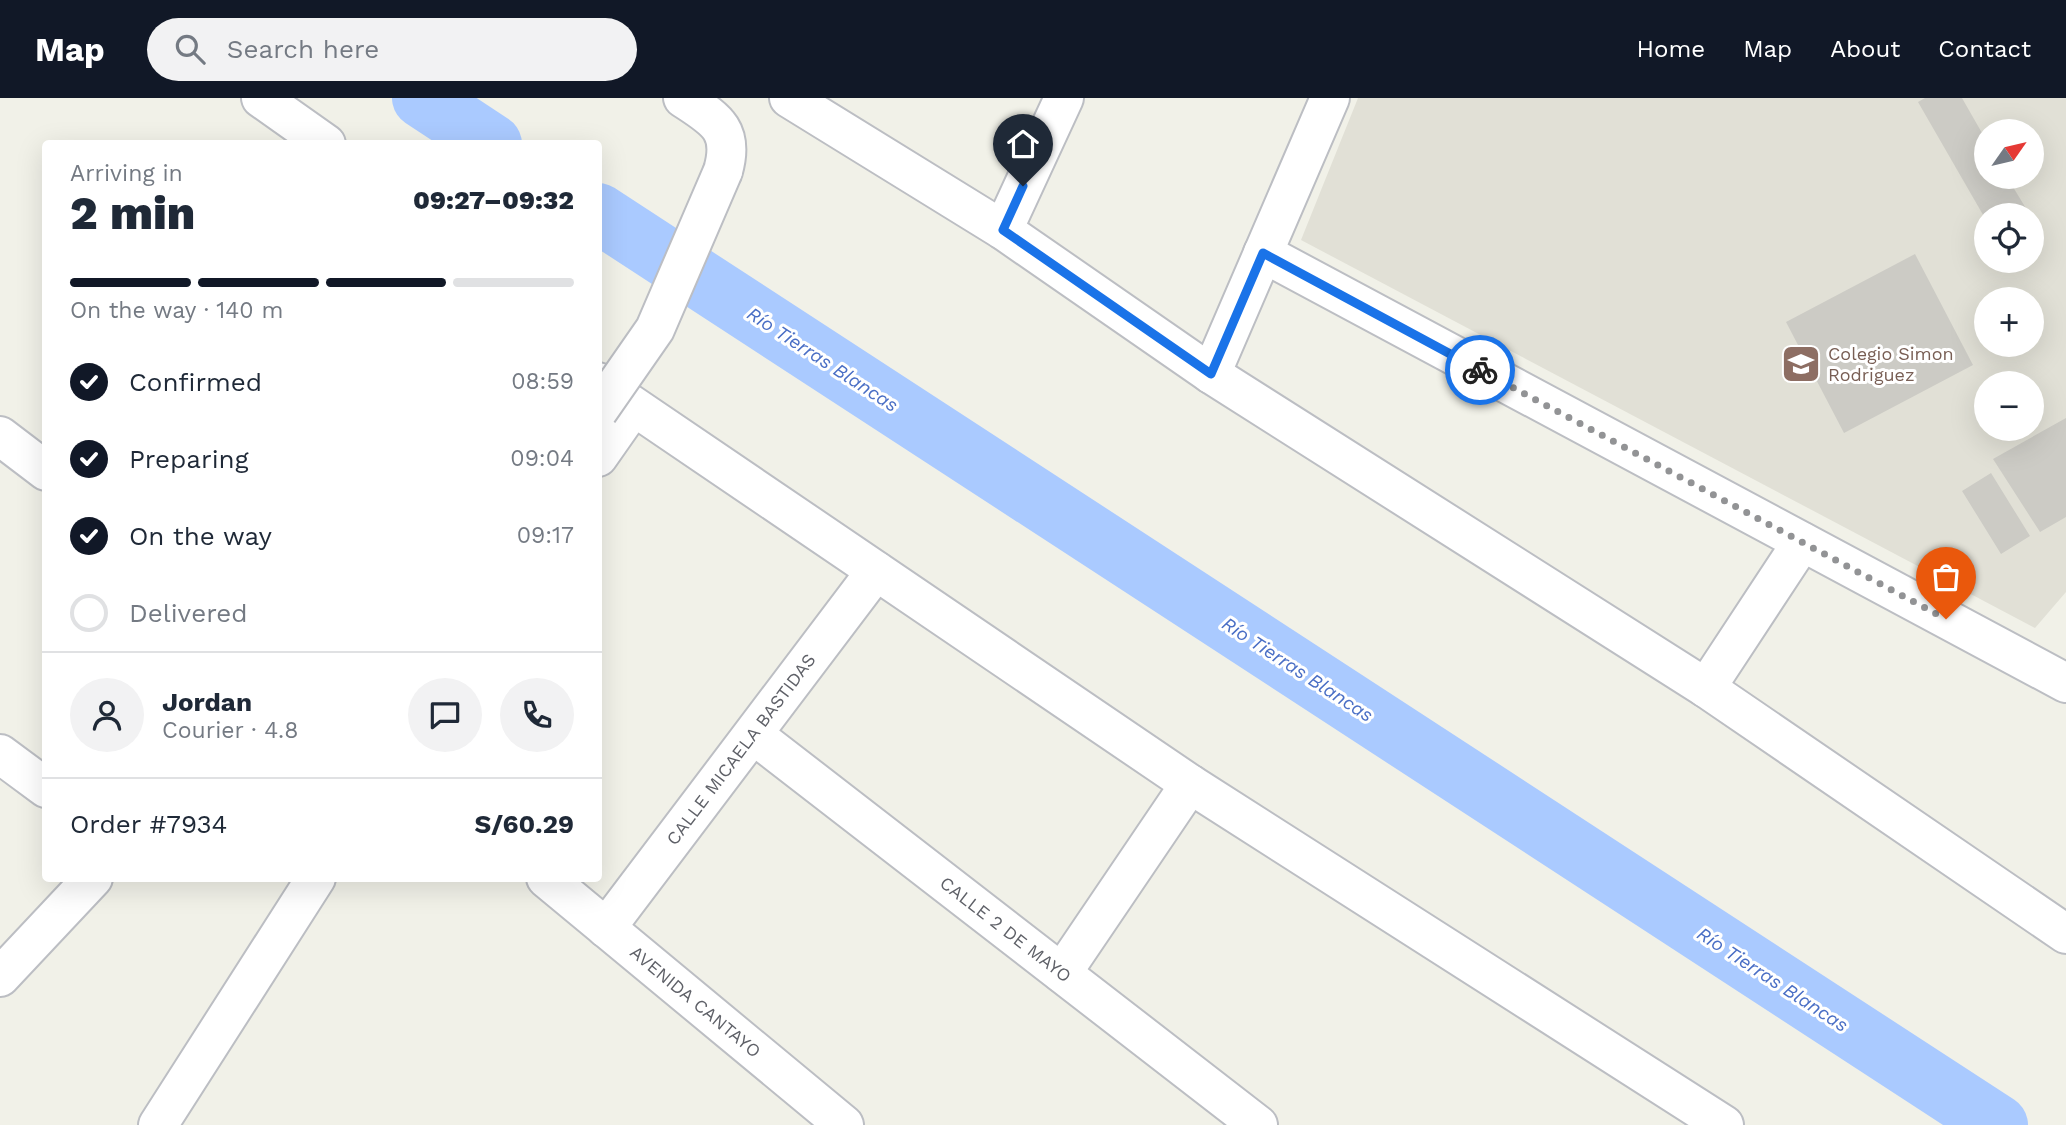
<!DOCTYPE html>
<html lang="en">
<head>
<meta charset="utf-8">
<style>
	:root { --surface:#fff; --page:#f2f2f3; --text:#1f2937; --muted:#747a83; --line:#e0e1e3; --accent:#111827 }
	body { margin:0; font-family:"Work Sans",sans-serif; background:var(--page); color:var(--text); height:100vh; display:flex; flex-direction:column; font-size:26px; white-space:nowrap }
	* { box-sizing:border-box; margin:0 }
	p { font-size:23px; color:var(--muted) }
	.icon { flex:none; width:38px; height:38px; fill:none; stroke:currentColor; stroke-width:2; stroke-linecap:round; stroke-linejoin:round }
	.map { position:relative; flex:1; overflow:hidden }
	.details { position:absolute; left:42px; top:42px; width:560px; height:742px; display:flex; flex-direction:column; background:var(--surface); border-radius:7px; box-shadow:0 7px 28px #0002 }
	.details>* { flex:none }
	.needle { width:46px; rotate:56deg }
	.buttons { position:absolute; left:1974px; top:21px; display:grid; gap:14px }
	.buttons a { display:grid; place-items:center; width:70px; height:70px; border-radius:50%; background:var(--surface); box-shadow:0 7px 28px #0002; font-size:35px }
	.pin { position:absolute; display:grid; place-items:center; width:60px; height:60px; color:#fff; margin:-72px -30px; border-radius:50% 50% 50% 0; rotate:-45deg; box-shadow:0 0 7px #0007 }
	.pin .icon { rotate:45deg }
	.courier { position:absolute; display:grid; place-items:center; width:70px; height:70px; margin:-35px; border:5px solid #1a73e8; border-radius:50%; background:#fff; color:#222; box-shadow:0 2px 9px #0007 }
	.overview em { font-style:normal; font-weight:800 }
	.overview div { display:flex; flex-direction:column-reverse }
	.overview { display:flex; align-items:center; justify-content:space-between; height:119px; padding:0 28px }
	h1 { font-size:46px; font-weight:800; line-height:52px }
	.bar { display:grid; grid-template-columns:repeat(4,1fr); gap:10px 7px; align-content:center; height:84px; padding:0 28px }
	.bar i { height:9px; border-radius:5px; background:var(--line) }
	.bar .selected { background:var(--accent) }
	.bar p { grid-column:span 4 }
	.line { display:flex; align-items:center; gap:18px; padding:0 28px; border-top:2px solid var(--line) }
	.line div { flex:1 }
	.round { display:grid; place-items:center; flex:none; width:74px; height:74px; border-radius:37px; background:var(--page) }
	ol { padding:0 28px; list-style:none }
	li { display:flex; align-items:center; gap:21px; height:77px }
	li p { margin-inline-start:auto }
	li .icon { padding:7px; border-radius:50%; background:var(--accent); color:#fff; stroke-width:4 }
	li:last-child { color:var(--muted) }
	li i { width:38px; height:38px; border:4px solid var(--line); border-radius:50% }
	header { display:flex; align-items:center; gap:42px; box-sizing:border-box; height:98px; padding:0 35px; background:var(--accent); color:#fff }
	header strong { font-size:33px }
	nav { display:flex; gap:38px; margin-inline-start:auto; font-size:24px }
	.search { width:490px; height:63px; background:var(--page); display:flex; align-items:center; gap:18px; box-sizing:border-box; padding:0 24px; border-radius:38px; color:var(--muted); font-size:26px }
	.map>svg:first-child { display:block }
	.education { fill:#e1e0d6; fill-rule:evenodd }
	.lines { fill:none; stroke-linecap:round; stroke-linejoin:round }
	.river { stroke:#aacaff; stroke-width:60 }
	.building { fill:#cccbc5 }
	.minor-casing { stroke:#bcbec3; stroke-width:42 }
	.minor { stroke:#fff; stroke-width:38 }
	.minor-bridge-casing { stroke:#bcbec3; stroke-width:42; stroke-linecap:butt }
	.minor-bridge { stroke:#fff; stroke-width:38 }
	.done { stroke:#929395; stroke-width:7; stroke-dasharray:0 12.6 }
	.route { stroke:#1a73e8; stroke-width:9 }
	.labels { text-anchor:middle; stroke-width:6; stroke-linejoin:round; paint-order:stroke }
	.education-label { font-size:18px; fill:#785e54; stroke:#fff; text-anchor:start }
	.street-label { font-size:18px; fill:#5f6168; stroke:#fff }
	.water-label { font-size:19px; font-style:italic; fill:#496ec5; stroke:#fff }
</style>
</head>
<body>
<header>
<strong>Map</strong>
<div class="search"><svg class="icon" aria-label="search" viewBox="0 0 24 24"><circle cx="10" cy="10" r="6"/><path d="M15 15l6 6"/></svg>Search here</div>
<nav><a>Home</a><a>Map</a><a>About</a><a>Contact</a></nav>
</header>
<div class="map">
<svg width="2066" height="1027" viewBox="0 0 2066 1027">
	<rect width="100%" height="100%" fill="#f1f1e8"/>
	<path class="education" d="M1358 0H2066V494L2035 530 1301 142ZM1986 33H2032V79H1986ZM1986 117H2032V163H1986ZM1986 201H2032V247H1986ZM1986 285H2032V331H1986Z"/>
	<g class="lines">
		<path class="river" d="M422 0 492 46
			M598 115 1998 1027"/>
	</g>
	<path class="building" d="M1925 0H1962L1986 42V79H2007L2030 117H1986V122L1918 4Z
		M1915 156 1973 267 1844 335 1786 224Z
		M2066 320V419L2040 434 1993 361Z
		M1991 375 2030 438 2001 456 1962 393Z"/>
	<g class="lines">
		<g class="minor-casing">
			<g id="minor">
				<path d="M261 0 326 46"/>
				<path d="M683 0C715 21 735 31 723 73"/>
				<path d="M789 0 1003 132 1211 276 1706 590 2066 836"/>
				<path d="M1003 132 1064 0"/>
				<path d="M1263 155 2066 585"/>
				<path d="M1211 276 1330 0"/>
				<path d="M598 284 1190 686 1724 1027"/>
				<path d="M0 338 46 373"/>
				<path d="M598 359 633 309"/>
				<path d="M1706 590 1802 444"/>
				<path id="s1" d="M754 637 1258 1027"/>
				<path d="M0 656 46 690"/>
				<path id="s2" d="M546 780 844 1027"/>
				<path id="s3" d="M606 830 876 473"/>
				<path d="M1062 875 1190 686"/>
				<path d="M0 879 93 780"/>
				<path d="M158 1027 316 780"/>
			</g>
		</g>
		<use href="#minor" class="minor"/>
		<g class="minor-bridge-casing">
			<path id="minor-bridge" d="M598 313 655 231 723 73"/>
		</g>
		<use href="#minor-bridge" class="minor-bridge"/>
	</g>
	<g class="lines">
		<path class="done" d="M1480 272 1946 521"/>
		<path class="route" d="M1023 88 1003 132 1211 276 1263 155 1480 272"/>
	</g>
	<defs>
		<g id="school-square" transform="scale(2.0125)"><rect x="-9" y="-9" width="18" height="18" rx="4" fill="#8d6e63" stroke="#fff"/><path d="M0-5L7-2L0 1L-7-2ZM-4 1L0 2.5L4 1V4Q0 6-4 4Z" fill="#fff"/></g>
	</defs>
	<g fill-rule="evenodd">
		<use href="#school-square" x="1801" y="266"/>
	</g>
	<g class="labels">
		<g class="education-label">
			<text x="1828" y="262">Colegio Simon<tspan x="1828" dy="21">Rodriguez</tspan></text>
		</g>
		<g class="street-label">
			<text dy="6" stroke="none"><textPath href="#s3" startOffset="224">CALLE MICAELA BASTIDAS</textPath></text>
			<text dy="6" stroke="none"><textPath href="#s1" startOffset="318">CALLE 2 DE MAYO</textPath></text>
			<text dy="6" stroke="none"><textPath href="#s2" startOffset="194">AVENIDA CANTAYO</textPath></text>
		</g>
		<g class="water-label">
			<text transform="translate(823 261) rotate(33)" y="7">Río Tierras Blancas</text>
			<text transform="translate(1298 571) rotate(33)" y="7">Río Tierras Blancas</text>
			<text transform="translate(1773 881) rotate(33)" y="7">Río Tierras Blancas</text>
		</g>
	</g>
</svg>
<div class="buttons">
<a><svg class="needle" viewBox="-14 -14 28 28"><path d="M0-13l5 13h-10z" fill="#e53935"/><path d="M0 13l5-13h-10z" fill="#747a83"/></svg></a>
<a><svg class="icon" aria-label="locate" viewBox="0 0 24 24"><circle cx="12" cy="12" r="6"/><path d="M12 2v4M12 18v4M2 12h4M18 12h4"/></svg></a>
<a>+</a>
<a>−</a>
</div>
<div class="pin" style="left:1946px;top:521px;background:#ea580c"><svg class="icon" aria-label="bag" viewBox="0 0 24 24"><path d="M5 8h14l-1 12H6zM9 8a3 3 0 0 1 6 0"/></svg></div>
<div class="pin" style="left:1023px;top:88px;background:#1f2937"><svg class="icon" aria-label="home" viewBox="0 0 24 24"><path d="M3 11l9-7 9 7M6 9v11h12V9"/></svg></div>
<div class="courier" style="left:1480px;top:272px"><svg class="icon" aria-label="bike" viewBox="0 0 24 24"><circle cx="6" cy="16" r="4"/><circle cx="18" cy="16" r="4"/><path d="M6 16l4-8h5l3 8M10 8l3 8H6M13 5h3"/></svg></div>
<section class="details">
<div class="overview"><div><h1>2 min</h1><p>Arriving in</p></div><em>09:27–09:32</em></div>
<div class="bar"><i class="selected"></i><i class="selected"></i><i class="selected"></i><i></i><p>On the way · 140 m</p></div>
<ol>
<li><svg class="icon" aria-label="check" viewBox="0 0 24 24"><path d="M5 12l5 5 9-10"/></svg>Confirmed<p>08:59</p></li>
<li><svg class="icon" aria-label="check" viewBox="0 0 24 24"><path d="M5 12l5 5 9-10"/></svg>Preparing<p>09:04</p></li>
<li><svg class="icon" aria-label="check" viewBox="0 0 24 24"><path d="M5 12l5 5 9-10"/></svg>On the way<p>09:17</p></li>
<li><i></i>Delivered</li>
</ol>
<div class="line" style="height:126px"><a class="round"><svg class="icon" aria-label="person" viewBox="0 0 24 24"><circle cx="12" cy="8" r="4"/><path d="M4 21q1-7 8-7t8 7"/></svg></a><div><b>Jordan</b><p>Courier · 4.8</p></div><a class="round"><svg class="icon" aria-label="chat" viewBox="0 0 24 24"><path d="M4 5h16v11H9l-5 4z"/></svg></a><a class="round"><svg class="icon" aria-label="phone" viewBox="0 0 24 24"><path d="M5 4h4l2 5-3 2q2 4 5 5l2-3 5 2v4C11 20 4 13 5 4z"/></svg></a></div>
<div class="line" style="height:91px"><div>Order #7934</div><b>S/60.29</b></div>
</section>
</div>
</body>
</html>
